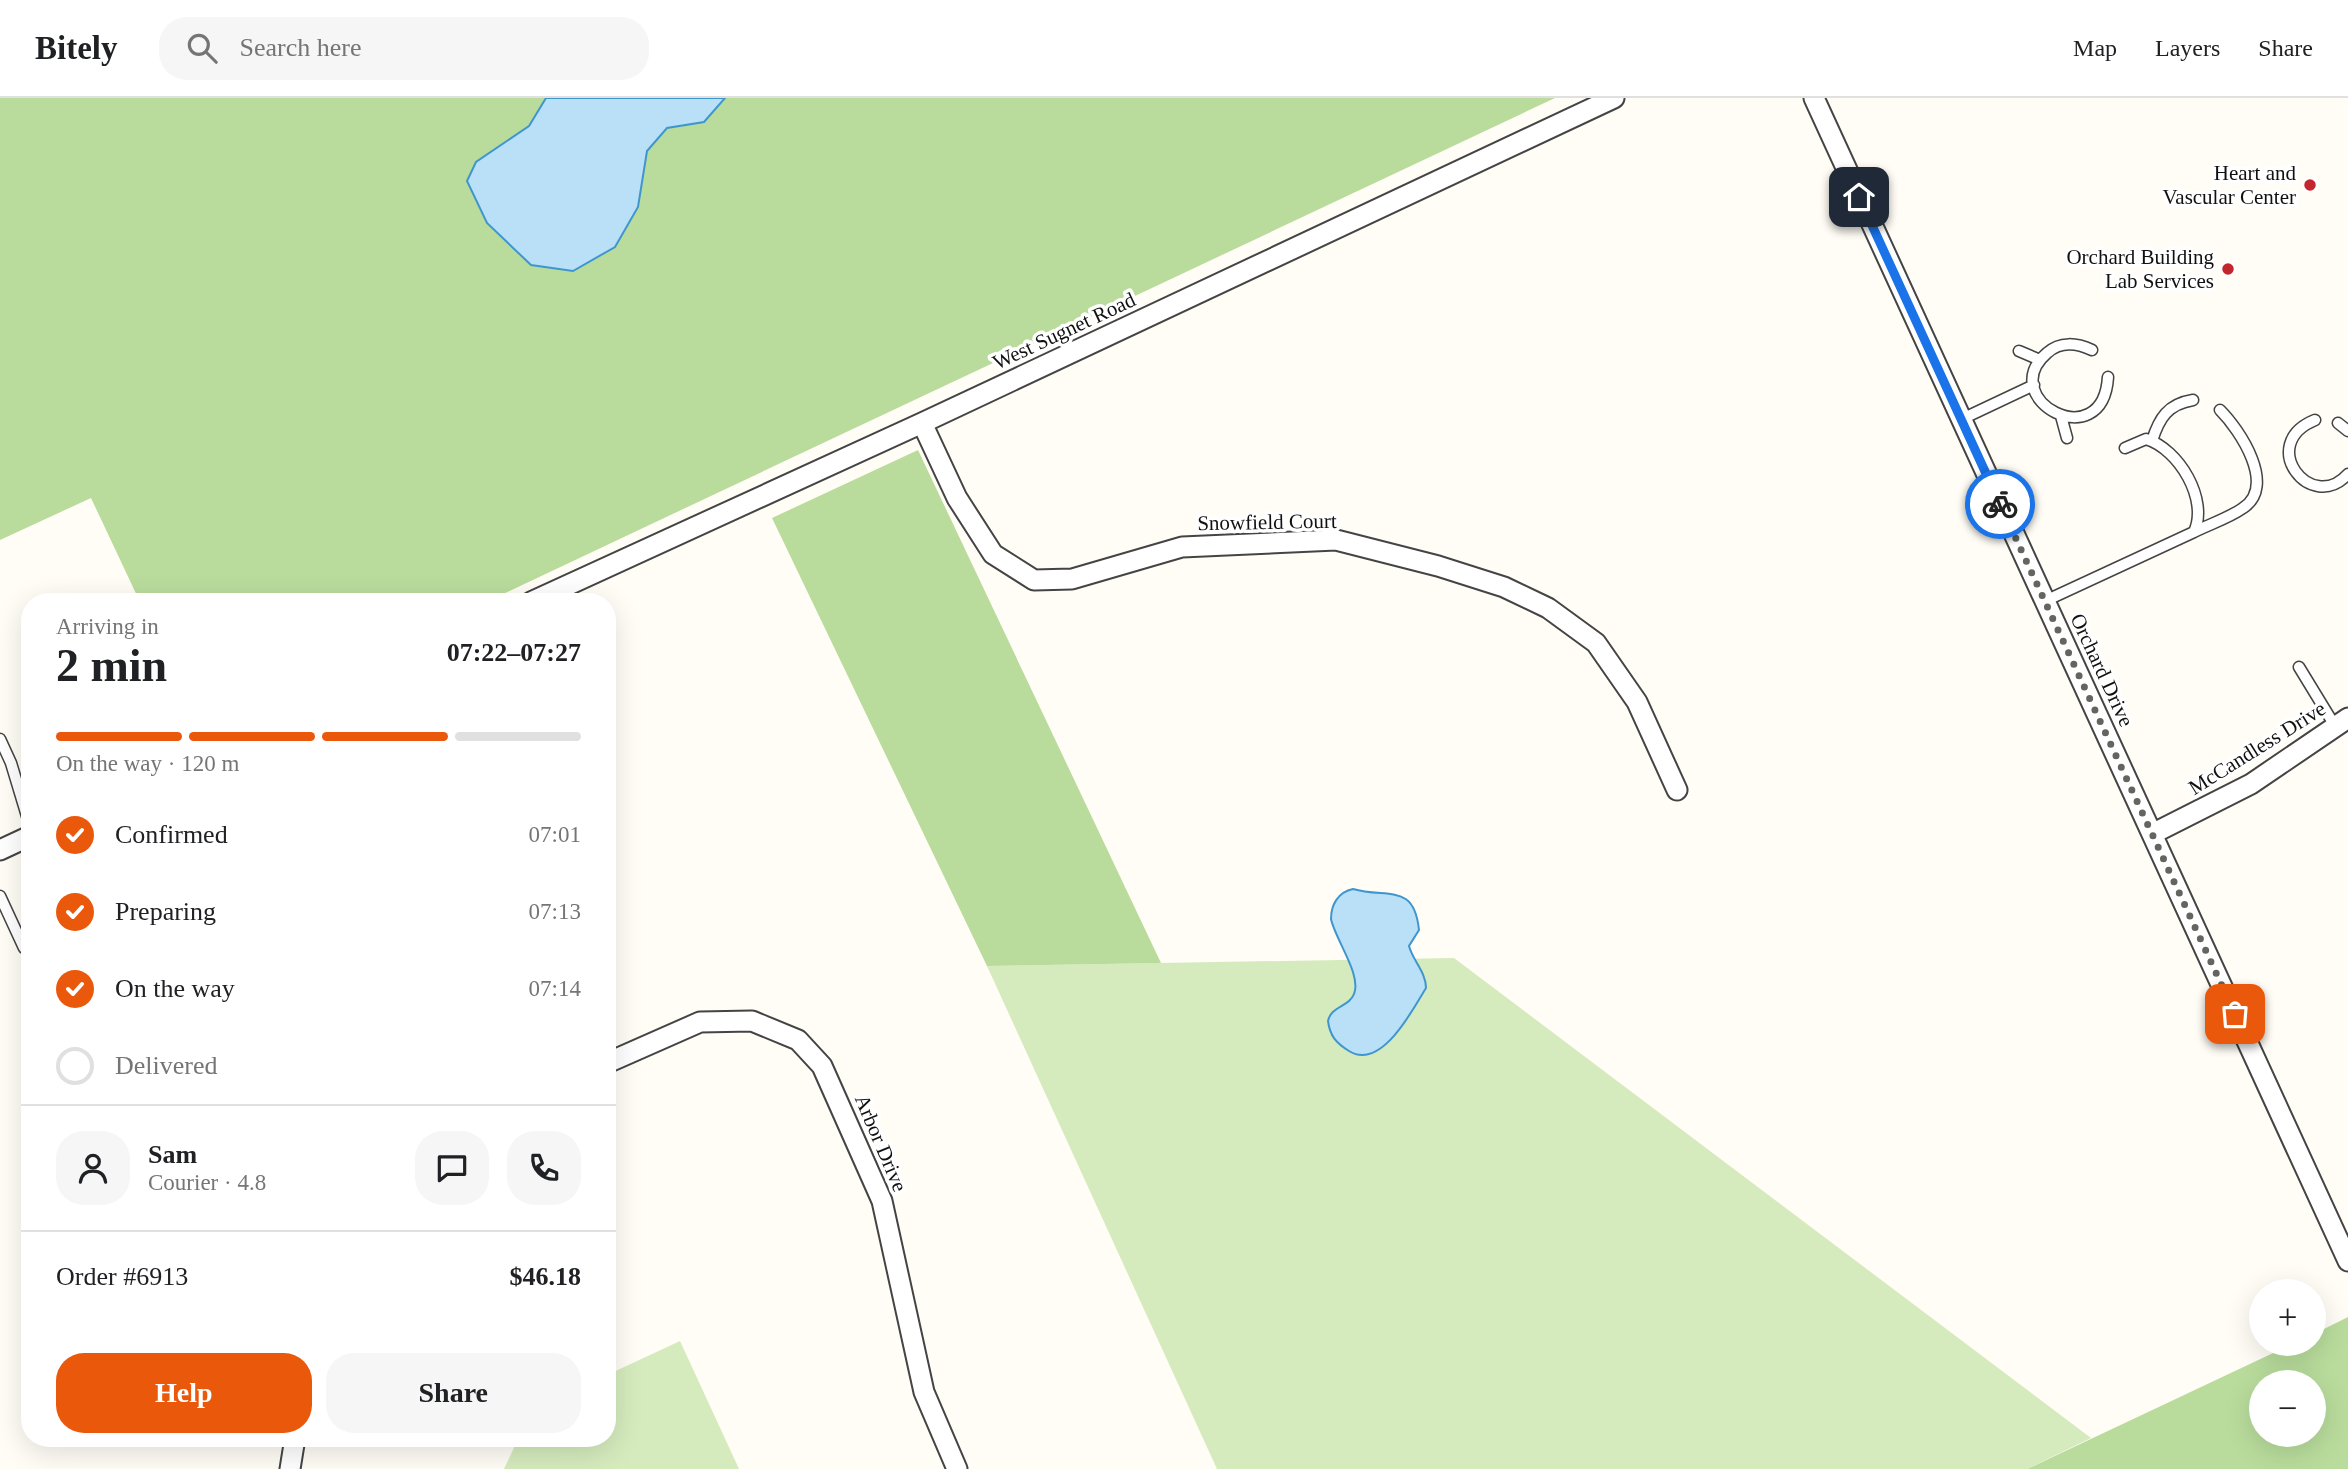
<!DOCTYPE html>
<html lang="en">
<head>
<meta charset="utf-8">
<style>
	:root { --surface:#fff; --page:#f6f6f6; --text:#202124; --muted:#757577; --line:#e0e0e0; --accent:#ea580c }
	body { margin:0; font-family:"Times New Roman",serif; background:var(--page); color:var(--text); height:100vh; display:flex; flex-direction:column; font-size:26px; white-space:nowrap }
	* { box-sizing:border-box; margin:0 }
	p { font-size:23px; color:var(--muted) }
	.icon { flex:none; width:38px; height:38px; fill:none; stroke:currentColor; stroke-width:2; stroke-linecap:round; stroke-linejoin:round }
	.map { position:relative; flex:1; overflow:hidden }
	.drawer { position:absolute; left:21px; top:495px; width:595px; height:854px; display:flex; flex-direction:column; background:var(--surface); border-radius:28px; box-shadow:0 7px 28px #0002 }
	.drawer>* { flex:none }
	.buttons { position:absolute; left:2249px; top:1181px; display:grid; gap:14px }
	.buttons a { display:grid; place-items:center; width:77px; height:77px; border-radius:50%; background:var(--surface); box-shadow:0 7px 28px #0002; font-size:35px }
	.pin { position:absolute; display:grid; place-items:center; width:60px; height:60px; color:#fff; margin:-30px; border-radius:14px; box-shadow:0 4px 10px #0006 }
	.courier { position:absolute; display:grid; place-items:center; width:70px; height:70px; margin:-35px; border:5px solid #1a73e8; border-radius:50%; background:#fff; color:#222; box-shadow:0 2px 9px #0007 }
	.head em { font-style:normal; font-weight:700 }
	.head div { display:flex; flex-direction:column-reverse }
	.head { display:flex; align-items:center; justify-content:space-between; height:119px; padding:0 35px }
	h1 { font-size:46px; font-weight:700; line-height:52px }
	.bar { display:grid; grid-template-columns:repeat(4,1fr); gap:10px 7px; align-content:center; height:84px; padding:0 35px }
	.bar i { height:9px; border-radius:5px; background:var(--line) }
	.bar .active { background:var(--accent) }
	.bar p { grid-column:span 4 }
	.line { display:flex; align-items:center; gap:18px; padding:0 35px; border-top:2px solid var(--line) }
	.line div { flex:1 }
	.round { display:grid; place-items:center; flex:none; width:74px; height:74px; border-radius:28px; background:var(--page) }
	ol { padding:0 35px; list-style:none }
	li { display:flex; align-items:center; gap:21px; height:77px }
	li p { margin-inline-start:auto }
	li .icon { padding:7px; border-radius:50%; background:var(--accent); color:#fff; stroke-width:4 }
	li:last-child { color:var(--muted) }
	li i { width:38px; height:38px; border:4px solid var(--line); border-radius:50% }
	.action { display:flex; gap:14px; margin-top:auto; padding:14px 35px }
	.action a { flex:1; height:80px; border-radius:28px; background:var(--accent); color:#fff; font-size:28px; font-weight:700; line-height:80px; text-align:center }
	.action a+a { background:var(--page); color:var(--text) }
	header { display:flex; align-items:center; gap:42px; box-sizing:border-box; height:98px; padding:0 35px; background:var(--surface); border-bottom:2px solid var(--line) }
	header strong { font-size:33px }
	nav { display:flex; gap:38px; margin-inline-start:auto; font-size:24px }
	.search { width:490px; height:63px; background:var(--page); display:flex; align-items:center; gap:18px; box-sizing:border-box; padding:0 24px; border-radius:28px; color:var(--muted); font-size:26px }
	.map>svg:first-child { display:block }
	.green { fill:#d5ebbd }
	.forest { fill:#b9dc9c; fill-rule:evenodd }
	.water { fill:#b9e0f7; stroke:#3f96cf; stroke-width:2 }
	.lines { fill:none; stroke-linecap:round; stroke-linejoin:round }
	.lane-casing { stroke:#444; stroke-width:13 }
	.street-casing { stroke:#444; stroke-width:23 }
	.lane { stroke:#fff; stroke-width:10 }
	.street { stroke:#fff; stroke-width:19 }
	.done { stroke:#646461; stroke-width:7; stroke-dasharray:0 12.6 }
	.route { stroke:#1a73e8; stroke-width:9 }
	.poi-dot { fill:#c4262e; stroke:#fff; stroke-width:2.5 }
	.labels { text-anchor:middle; stroke-width:7; stroke-linejoin:round; paint-order:stroke }
	.poi-label { font-size:21px; fill:#111; stroke:#fff; text-anchor:end }
	.street-label { font-size:21px; fill:#111; stroke:#fff }
</style>
</head>
<body>
<header>
<strong>Bitely</strong>
<div class="search"><svg class="icon" aria-label="search" viewBox="0 0 24 24"><circle cx="10" cy="10" r="6"/><path d="M15 15l6 6"/></svg>Search here</div>
<nav><a>Map</a><a>Layers</a><a>Share</a></nav>
</header>
<div class="map">
<svg width="2348" height="1371" viewBox="0 0 2348 1371">
	<rect width="100%" height="100%" fill="#fffdf5"/>
	<path class="green" d="M1454 860 2091 1340 2027 1371H1217L987 868Z
		M680 1243 739 1371H504L518 1341 607 1340V1277Z"/>
	<path class="forest" d="M0 0H1555L486 504H140L91 400 0 442Z
		M918 352 1161 865 987 868 772 420Z
		M2348 1219V1371H2027L2292 1246H2314V1236ZM2314 1284V1337H2261V1284Z"/>
	<path class="water" d="M546 0H725L704 24 667 30 647 53 638 109 615 149 573 173 531 167 487 125 467 83 476 64 529 28Z
		M1353 791C1388 801 1414 784 1419 832L1409 848C1413 863 1426 874 1426 890 1412 913 1381 973 1349 953 1336 945 1330 938 1328 923 1331 908 1349 909 1354 896 1362 877 1335 841 1331 821 1331 807 1338 794 1353 791Z"/>
	<g class="lines">
		<g class="lane-casing">
			<path id="lane" d="M2092 252C2077 245 2060 243 2047 255 1994 301 2103 360 2108 279
				M2019 253 2040 262
				M2061 318 2067 340
				M1962 321 2034 287
				M2315 322C2256 346 2311 417 2348 376
				M2338 325 2348 333
				M2152 343C2159 320 2168 306 2193 302
				M2194 434C2210 426 2229 420 2243 410 2277 388 2240 332 2220 312
				M2045 503 2194 434C2209 402 2179 351 2146 341L2125 350
				M2299 569 2335 628
				M0 641 11 665 30 728
				M0 798 24 850"/>
		</g>
		<g class="street-casing">
			<path id="street" d="M1814 0 2348 1163
				M922 325 957 400 993 456 1034 482 1072 481 1182 449 1336 442 1438 468 1504 489 1548 510 1596 545 1637 604 1677 692
				M531 504 922 325 1614 0
				M2152 736 2251 686 2348 620
				M0 752 30 738
				M607 965 700 924 752 923 798 942 822 968 882 1103 924 1294 957 1371
				M290 1371 295 1340"/>
		</g>
		<use href="#lane" class="lane"/>
		<use href="#street" class="street"/>
	</g>
	<g class="lines">
		<path class="done" d="M2000 406 2235 916"/>
		<path class="route" d="M1859 99 2000 406"/>
	</g>
	<g class="poi-dot">
		<circle cx="2310" cy="87" r="7"/>
		<circle cx="2228" cy="171" r="7"/>
	</g>
	<g class="labels">
		<g class="poi-label">
			<text x="2296" y="82">Heart and<tspan x="2296" dy="24">Vascular Center</tspan></text>
			<text x="2214" y="166">Orchard Building<tspan x="2214" dy="24">Lab Services</tspan></text>
		</g>
		<g class="street-label">
			<text transform="translate(1064 233) rotate(-25)" y="7">West Sugnet Road</text>
			<text transform="translate(1267 424) rotate(-1)" y="7">Snowfield Court</text>
			<text transform="translate(2102 572) rotate(65)" y="7">Orchard Drive</text>
			<text transform="translate(2257 650) rotate(-32)" y="7">McCandless Drive</text>
			<text transform="translate(881 1045) rotate(67)" y="7">Arbor Drive</text>
		</g>
	</g>
</svg>
<div class="buttons">
<a>+</a>
<a>−</a>
</div>
<div class="pin" style="left:2235px;top:916px;background:#ea580c"><svg class="icon" aria-label="bag" viewBox="0 0 24 24"><path d="M5 8h14l-1 12H6zM9 8a3 3 0 0 1 6 0"/></svg></div>
<div class="pin" style="left:1859px;top:99px;background:#1f2937"><svg class="icon" aria-label="home" viewBox="0 0 24 24"><path d="M3 11l9-7 9 7M6 9v11h12V9"/></svg></div>
<div class="courier" style="left:2000px;top:406px"><svg class="icon" aria-label="bike" viewBox="0 0 24 24"><circle cx="6" cy="16" r="4"/><circle cx="18" cy="16" r="4"/><path d="M6 16l4-8h5l3 8M10 8l3 8H6M13 5h3"/></svg></div>
<section class="drawer">
<div class="head"><div><h1>2 min</h1><p>Arriving in</p></div><em>07:22–07:27</em></div>
<div class="bar"><i class="active"></i><i class="active"></i><i class="active"></i><i></i><p>On the way · 120 m</p></div>
<ol>
<li><svg class="icon" aria-label="check" viewBox="0 0 24 24"><path d="M5 12l5 5 9-10"/></svg>Confirmed<p>07:01</p></li>
<li><svg class="icon" aria-label="check" viewBox="0 0 24 24"><path d="M5 12l5 5 9-10"/></svg>Preparing<p>07:13</p></li>
<li><svg class="icon" aria-label="check" viewBox="0 0 24 24"><path d="M5 12l5 5 9-10"/></svg>On the way<p>07:14</p></li>
<li><i></i>Delivered</li>
</ol>
<div class="line" style="height:126px"><a class="round"><svg class="icon" aria-label="person" viewBox="0 0 24 24"><circle cx="12" cy="8" r="4"/><path d="M4 21q1-7 8-7t8 7"/></svg></a><div><b>Sam</b><p>Courier · 4.8</p></div><a class="round"><svg class="icon" aria-label="chat" viewBox="0 0 24 24"><path d="M4 5h16v11H9l-5 4z"/></svg></a><a class="round"><svg class="icon" aria-label="phone" viewBox="0 0 24 24"><path d="M5 4h4l2 5-3 2q2 4 5 5l2-3 5 2v4C11 20 4 13 5 4z"/></svg></a></div>
<div class="line" style="height:91px"><div>Order #6913</div><b>$46.18</b></div>
<div class="action"><a>Help</a><a>Share</a></div>
</section>
</div>
</body>
</html>
